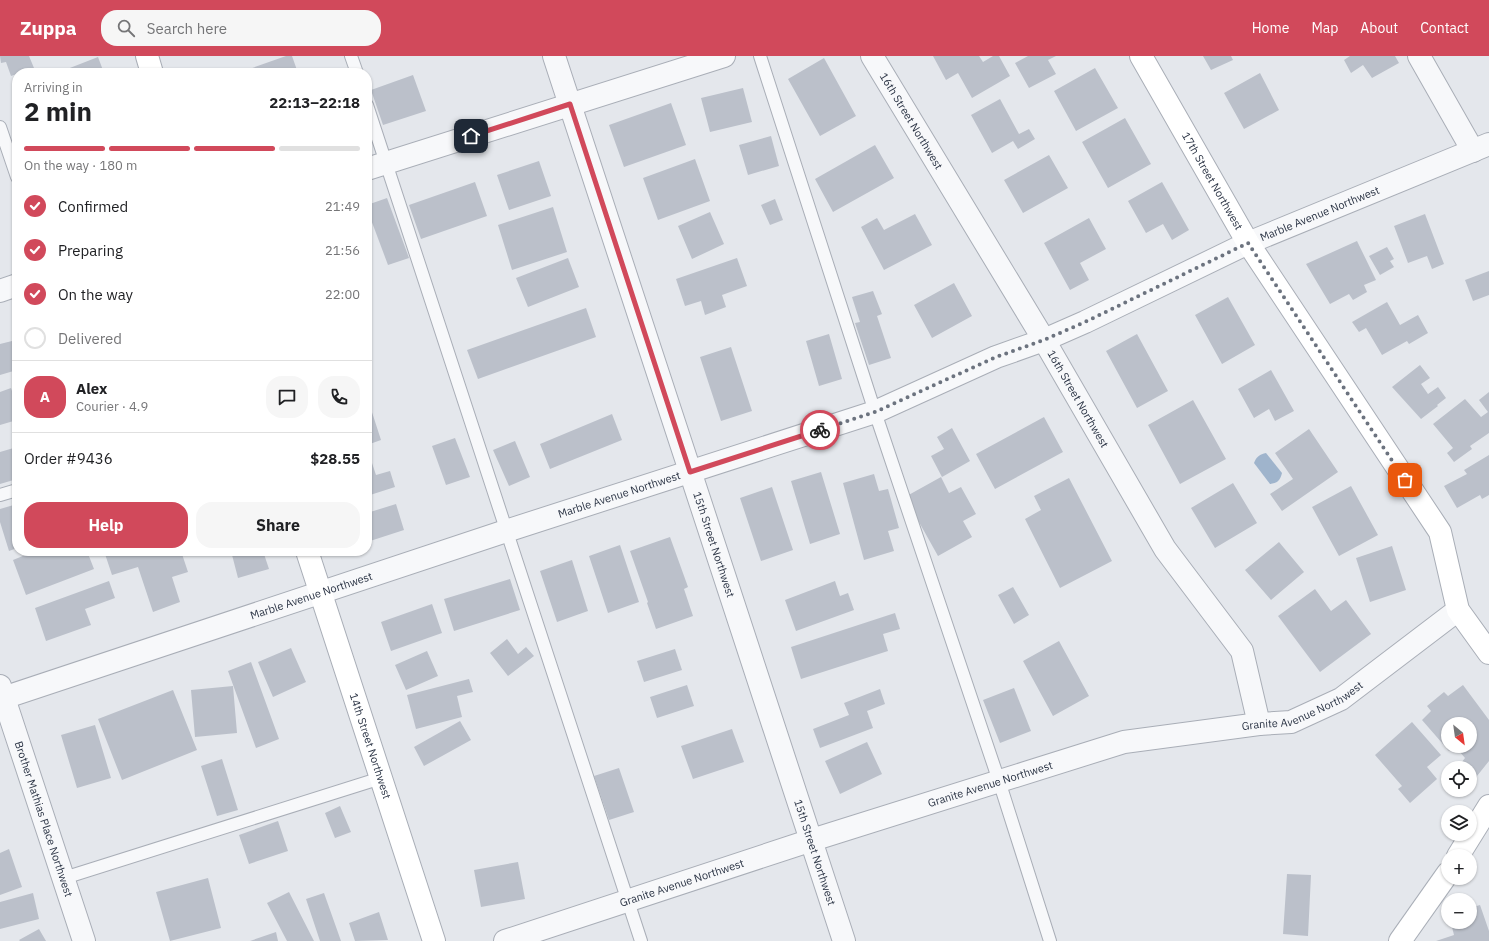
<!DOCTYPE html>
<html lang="en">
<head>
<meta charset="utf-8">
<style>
	:root { --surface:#fff; --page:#f6f6f6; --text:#202124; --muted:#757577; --line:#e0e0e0; --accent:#d1495b }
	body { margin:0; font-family:"IBM Plex Sans",sans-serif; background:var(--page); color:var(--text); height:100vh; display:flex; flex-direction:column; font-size:15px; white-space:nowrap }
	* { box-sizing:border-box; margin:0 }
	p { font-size:13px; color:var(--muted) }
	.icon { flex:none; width:22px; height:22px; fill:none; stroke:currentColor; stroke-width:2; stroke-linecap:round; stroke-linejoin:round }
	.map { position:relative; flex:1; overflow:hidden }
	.panel { position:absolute; left:12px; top:12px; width:360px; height:488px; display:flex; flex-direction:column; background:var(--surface); border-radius:16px; box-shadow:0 1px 3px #0004 }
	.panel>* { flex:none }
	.needle { width:26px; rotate:151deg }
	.tools { position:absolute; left:1441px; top:661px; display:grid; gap:8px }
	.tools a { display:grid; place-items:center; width:36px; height:36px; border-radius:50%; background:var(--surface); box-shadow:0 1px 3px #0004; font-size:20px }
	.pin { position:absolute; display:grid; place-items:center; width:34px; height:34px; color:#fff; margin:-17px; border-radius:8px; box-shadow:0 2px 6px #0006 }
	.courier { position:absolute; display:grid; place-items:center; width:40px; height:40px; margin:-20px; border:3px solid #d1495b; border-radius:50%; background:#fff; color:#222; box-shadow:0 1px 5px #0007 }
	.overview em { font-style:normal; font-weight:800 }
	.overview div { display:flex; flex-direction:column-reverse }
	.overview { display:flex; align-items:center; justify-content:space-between; height:68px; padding:0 12px }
	h1 { font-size:26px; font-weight:800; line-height:30px }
	.bar { display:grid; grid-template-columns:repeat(4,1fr); gap:6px 4px; align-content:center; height:48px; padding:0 12px }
	.bar i { height:5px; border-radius:3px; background:var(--line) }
	.bar .active { background:var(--accent) }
	.bar p { grid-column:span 4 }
	.line { display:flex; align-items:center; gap:10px; padding:0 12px; border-top:1px solid var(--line) }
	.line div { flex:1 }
	.round { display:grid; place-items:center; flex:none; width:42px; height:42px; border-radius:16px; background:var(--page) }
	ol { padding:0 12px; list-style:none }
	li { display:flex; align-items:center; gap:12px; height:44px }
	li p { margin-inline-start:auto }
	li .icon { padding:4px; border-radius:50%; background:var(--accent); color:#fff; stroke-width:4 }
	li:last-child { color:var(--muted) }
	li i { width:22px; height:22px; border:2px solid var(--line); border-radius:50% }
	.button { display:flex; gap:8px; margin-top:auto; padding:8px 12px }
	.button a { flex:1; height:46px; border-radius:16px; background:var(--accent); color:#fff; font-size:16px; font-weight:800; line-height:46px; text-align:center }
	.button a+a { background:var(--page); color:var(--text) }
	header { display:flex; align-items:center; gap:24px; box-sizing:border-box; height:56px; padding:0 20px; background:var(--accent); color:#fff }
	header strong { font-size:19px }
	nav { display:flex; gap:22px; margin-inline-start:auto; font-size:14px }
	.search { width:280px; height:36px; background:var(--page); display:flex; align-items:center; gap:10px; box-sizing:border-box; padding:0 14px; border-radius:16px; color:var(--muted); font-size:15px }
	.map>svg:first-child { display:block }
	.water { fill:#9fb4cc }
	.building { fill:#bbc0ca; fill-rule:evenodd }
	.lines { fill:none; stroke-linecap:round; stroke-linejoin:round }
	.lane-casing { stroke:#a9aeb7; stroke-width:14 }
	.street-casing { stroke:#a9aeb7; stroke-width:24 }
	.secondary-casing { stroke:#a9aeb7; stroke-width:24 }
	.lane { stroke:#f7f8fa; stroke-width:12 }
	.street { stroke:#f7f8fa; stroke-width:22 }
	.secondary { stroke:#fff; stroke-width:22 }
	.done { stroke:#6c737f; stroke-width:4; stroke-dasharray:0 7.2 }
	.route { stroke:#d1495b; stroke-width:5 }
	.labels { text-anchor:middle; stroke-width:3; stroke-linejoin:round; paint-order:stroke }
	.street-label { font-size:11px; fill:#2b3445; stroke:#f4f6f9 }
</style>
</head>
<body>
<header>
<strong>Zuppa</strong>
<div class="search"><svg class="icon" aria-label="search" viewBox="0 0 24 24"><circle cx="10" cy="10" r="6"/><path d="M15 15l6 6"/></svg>Search here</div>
<nav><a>Home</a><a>Map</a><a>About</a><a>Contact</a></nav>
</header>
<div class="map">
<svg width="1489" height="885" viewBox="0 0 1489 885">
	<rect width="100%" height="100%" fill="#e4e7ec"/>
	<path class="water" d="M1266 397 1282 417C1280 425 1277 427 1270 428L1254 407C1256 401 1260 398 1266 397Z"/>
	<path class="building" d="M0 0H29L34 12 11 20 6 6 1 7Z
		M286 0H292L298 17H238Z
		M933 0H979L983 6 993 0H999L1010 20 972 42 958 17 946 24Z
		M1028 0H1056L1048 4 1056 18 1029 32 1015 7Z
		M1203 0H1231L1233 4 1211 14Z
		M1350 0H1395L1399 7 1372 22 1363 9 1351 17 1344 4Z
		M98 1 104 17H57Z
		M824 2 856 60 820 80 788 23Z
		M1095 12 1118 52 1076 75 1054 35Z
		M1260 17 1279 54 1244 73 1224 37Z
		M413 19 426 55 383 69 371 34Z
		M743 32 752 66 710 76 701 42Z
		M1000 43 1019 78 1029 73 1035 83 1018 93 1013 85 992 97 971 59Z
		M671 47 686 89 624 111 609 69Z
		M1125 62 1151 108 1108 132 1082 86Z
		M771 80 779 110 748 119 739 89Z
		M875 89 894 122 833 156 815 123Z
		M1049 99 1068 132 1023 157 1004 124Z
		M695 103 710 145 658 164 643 122Z
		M539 105 551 140 509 154 497 119Z
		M475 126 487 160 421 183 409 149Z
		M1162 126 1189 174 1172 184 1163 168 1146 177 1128 145Z
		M387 142 409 202 388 209 367 153V149Z
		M775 143 783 164 770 169 761 149Z
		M553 151 567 196 512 214 498 169Z
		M710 156 724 188 692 203 678 170Z
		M915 158 932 189 884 214 861 171 877 162 884 174Z
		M1425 158 1444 208 1432 213 1427 200 1408 207 1394 170Z
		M1089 162 1106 193 1080 207 1089 224 1070 234 1044 187Z
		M1357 185 1376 224 1364 229 1367 236 1353 244 1349 238 1330 248 1306 208Z
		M1387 191 1394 203 1390 205 1394 211 1380 219 1369 200Z
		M568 202 579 231 528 251 516 222Z
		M737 202 747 230 722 239 726 251 705 259 701 245 685 250 676 223Z
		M1489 215V239L1473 245 1465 224Z
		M954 227 972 260 932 282 914 249Z
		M873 235 882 258 877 260 891 302 869 309 855 267 860 266 852 241Z
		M1228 241 1255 289 1222 308 1195 259Z
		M1387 246 1400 269 1418 259 1428 277 1409 288 1407 285 1382 299 1366 272 1359 276 1352 266Z
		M586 252 596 281 478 323 467 294Z
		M829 278 842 323 819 330 806 285Z
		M1137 278 1168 335 1137 352 1106 295Z
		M12 285 17 301V314L0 319V288Z
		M731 291 752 355 721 365 700 301Z
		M1420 309 1430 322 1421 328 1428 338 1438 331 1446 342 1437 349 1438 350 1421 363 1392 331Z
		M1271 314 1294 355 1275 365 1269 353 1254 362 1238 333Z
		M11 332 17 350V364L0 369V336Z
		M1489 336V377L1470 390 1472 393 1454 406 1447 397 1453 392 1433 368 1465 343 1481 361 1488 356 1479 344Z
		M1193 344 1226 403 1180 428 1148 369Z
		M367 347H369L381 384 367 389Z
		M612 358 622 384 550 413 540 388Z
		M1044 361 1063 396 995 433 976 398Z
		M952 372 970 405 942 421 931 400 944 393 937 381Z
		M1309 373 1338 416 1282 455 1270 438 1293 423 1275 397Z
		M455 382 470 421 446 429 432 390Z
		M515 385 530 421 509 430 493 394Z
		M17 391V423L0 428V396Z
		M1489 399V439L1482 443 1480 439 1457 452 1444 430 1467 418 1464 414Z
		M372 407 376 419 390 415 395 431 367 440V408Z
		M821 416 840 478 810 488 791 425Z
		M874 418 879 435 888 433 899 472 888 475 894 495 864 504 843 427Z
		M941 421 949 437 961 431 976 458 963 465 972 481 938 500 905 441Z
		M1069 422 1112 505 1060 532 1025 463 1041 454 1034 440Z
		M1233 427 1257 467 1215 492 1191 452Z
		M1351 430 1378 479 1339 500 1312 451Z
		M772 431 793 494 761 505 740 442Z
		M17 448V492L9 495 0 466V453Z
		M396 448 404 474 367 486V457Z
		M670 481 688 531 684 533 693 560 656 573 647 547 648 546 630 495Z
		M1279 486 1304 516 1271 544 1245 514Z
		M620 489 639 546 608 557 589 500Z
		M1392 490 1406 534 1370 546 1356 502Z
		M35 495H87L94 513 26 539 13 504Z
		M104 495H181L188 516 172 521 180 546 153 556 138 511 112 519Z
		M231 495H263L269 513 238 522Z
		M572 504 588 555 557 566 540 515Z
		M510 523 520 554 454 575 444 543Z
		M109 525 115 542 85 553 91 569 46 585 35 552Z
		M835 525 840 540 848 537 854 554 796 575 785 544Z
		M1013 531 1029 559 1014 568 998 539Z
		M1315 533 1331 555 1346 544 1371 578 1320 616 1278 560Z
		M432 548 442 577 391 595 381 566Z
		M895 557 900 573 883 578 888 595 801 623 791 591Z
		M507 583 518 598 526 591 534 600 508 620 490 597Z
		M1059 585 1089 640 1053 660 1023 605Z
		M291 592 306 626 273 641 258 606Z
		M675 593 682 614 644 626 637 605Z
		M427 595 438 620 406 634 395 609Z
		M251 606 279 683 256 692 228 615Z
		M469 623 473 636 457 640 462 661 416 673 407 639Z
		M687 629 694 650 657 662 650 641Z
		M1463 629 1489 664V705L1473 725 1470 722V712H1457L1465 702 1455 690 1449 695 1422 664 1431 655 1427 650 1444 636 1448 640ZM1448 668H1470V690H1448Z
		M233 630 237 677 195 681 191 634Z
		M1014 632 1031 675 1000 687 983 644Z
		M880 633 885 648 867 655 873 672 820 692 813 673 849 659 844 647Z
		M173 634 197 694 122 724 98 663Z
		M460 665 471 684 424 710 414 691Z
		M1412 666 1441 699 1427 711 1437 723 1410 747 1398 733 1402 730 1375 699Z
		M95 669 111 722 77 732 61 679Z
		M732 673 744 706 693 723 681 690Z
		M867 686 882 718 840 738 825 705Z
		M222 703 238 754 217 760 201 710Z
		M619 712 634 756 609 764 594 720Z
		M340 750 351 776 335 782 325 757Z
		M278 765 288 795 249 808 239 779Z
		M9 793 22 831 0 839V797Z
		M518 806 525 843 481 851 474 814Z
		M1287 818 1311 819 1308 880 1283 878Z
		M208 822 221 872 170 885 156 836Z
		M289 836 314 885H287L267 847Z
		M33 837 39 863 0 873V846Z
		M324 837 341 885H320L306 843Z
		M1480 849 1489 875V885H1436L1454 879 1451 867 1470 866V852Z
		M379 856 388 884 355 885 349 867Z
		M39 873 46 885H20L19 884Z
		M276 876 278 885H250Z"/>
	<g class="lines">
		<g class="lane-casing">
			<path id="lane" d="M351 0 357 17
				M760 0 875 356 999 725 1050 885
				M367 49 641 885
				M0 71 17 121
				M0 439 17 434
				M64 822 381 722"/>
		</g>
		<g class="street-casing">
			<g id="street">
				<path id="s1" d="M554 0 844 885"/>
				<path id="s2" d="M872 0 1044 284 1165 493 1242 595 1259 668"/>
				<path d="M1419 0 1473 95"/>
				<path d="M367 113 724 0"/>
				<path d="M0 235 17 229"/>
				<path id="s3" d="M0 630 84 885"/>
				<path id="s4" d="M0 643 506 475 875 356 996 301 1044 284 1085 266 1248 187 1489 88"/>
				<path id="s5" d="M505 885 812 784 1124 686 1259 668 1291 666 1341 643 1458 554"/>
			</g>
		</g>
		<g class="secondary-casing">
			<g id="secondary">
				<path d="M147 0 152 17"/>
				<path id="s6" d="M1141 0 1248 187 1440 476 1458 554 1489 597"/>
				<path id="s7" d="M307 495 434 885"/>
				<path d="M1458 800 1489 750"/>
				<path d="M1400 885 1448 817"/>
			</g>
		</g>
		<use href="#lane" class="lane"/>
		<use href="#street" class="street"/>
		<use href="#secondary" class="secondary"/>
	</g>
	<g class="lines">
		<path class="done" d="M820 374 875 356 996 301 1044 284 1085 266 1248 187 1405 424"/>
		<path class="route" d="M471 80 570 48 690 416 820 374"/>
	</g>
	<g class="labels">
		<g class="street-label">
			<text dy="4" stroke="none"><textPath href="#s2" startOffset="76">16th Street Northwest</textPath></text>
			<text dy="4" stroke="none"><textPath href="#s6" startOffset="144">17th Street Northwest</textPath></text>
			<text dy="4" stroke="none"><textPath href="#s4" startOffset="1408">Marble Avenue Northwest</textPath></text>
			<text dy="4" stroke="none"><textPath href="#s2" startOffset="400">16th Street Northwest</textPath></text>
			<text dy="4" stroke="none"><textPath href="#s4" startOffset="652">Marble Avenue Northwest</textPath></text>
			<text dy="4" stroke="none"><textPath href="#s1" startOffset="514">15th Street Northwest</textPath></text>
			<text dy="4" stroke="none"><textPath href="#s4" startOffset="328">Marble Avenue Northwest</textPath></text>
			<text dy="4" stroke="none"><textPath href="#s5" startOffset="834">Granite Avenue Northwest</textPath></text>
			<text dy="4" stroke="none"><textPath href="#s7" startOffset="205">14th Street Northwest</textPath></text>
			<text dy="4" stroke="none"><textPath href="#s5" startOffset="510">Granite Avenue Northwest</textPath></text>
			<text dy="4" stroke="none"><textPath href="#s3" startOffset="140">Brother Mathias Place Northwest</textPath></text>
			<text dy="4" stroke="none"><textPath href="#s1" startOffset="838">15th Street Northwest</textPath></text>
			<text dy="4" stroke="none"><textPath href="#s5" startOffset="186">Granite Avenue Northwest</textPath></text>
		</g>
	</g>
</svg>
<div class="tools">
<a><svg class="needle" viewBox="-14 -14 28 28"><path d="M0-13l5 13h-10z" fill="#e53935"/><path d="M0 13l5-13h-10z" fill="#757577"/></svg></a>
<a><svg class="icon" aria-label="locate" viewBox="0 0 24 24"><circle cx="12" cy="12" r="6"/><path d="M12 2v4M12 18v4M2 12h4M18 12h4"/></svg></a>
<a><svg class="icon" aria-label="layers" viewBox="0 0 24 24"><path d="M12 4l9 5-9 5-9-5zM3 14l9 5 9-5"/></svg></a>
<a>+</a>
<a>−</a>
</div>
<div class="pin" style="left:1405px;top:424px;background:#ea580c"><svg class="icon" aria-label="bag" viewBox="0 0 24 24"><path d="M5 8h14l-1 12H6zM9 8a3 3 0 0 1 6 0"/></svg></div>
<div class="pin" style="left:471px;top:80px;background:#1f2937"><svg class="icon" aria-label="home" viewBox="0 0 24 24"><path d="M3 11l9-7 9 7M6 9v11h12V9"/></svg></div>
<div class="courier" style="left:820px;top:374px"><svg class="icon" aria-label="bike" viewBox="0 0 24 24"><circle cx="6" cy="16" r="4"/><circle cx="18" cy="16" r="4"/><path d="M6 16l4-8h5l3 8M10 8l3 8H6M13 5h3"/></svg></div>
<section class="panel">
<div class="overview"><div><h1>2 min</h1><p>Arriving in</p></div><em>22:13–22:18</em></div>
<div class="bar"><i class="active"></i><i class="active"></i><i class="active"></i><i></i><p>On the way · 180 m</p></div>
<ol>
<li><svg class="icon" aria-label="check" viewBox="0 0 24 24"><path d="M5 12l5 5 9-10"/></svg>Confirmed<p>21:49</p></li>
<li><svg class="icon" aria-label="check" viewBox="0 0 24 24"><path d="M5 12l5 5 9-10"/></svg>Preparing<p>21:56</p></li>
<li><svg class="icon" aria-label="check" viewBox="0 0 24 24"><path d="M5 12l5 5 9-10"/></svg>On the way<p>22:00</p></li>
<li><i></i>Delivered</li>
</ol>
<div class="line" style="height:72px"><b class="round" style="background:var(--accent);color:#fff">A</b><div><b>Alex</b><p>Courier · 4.9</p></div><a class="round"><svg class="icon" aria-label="chat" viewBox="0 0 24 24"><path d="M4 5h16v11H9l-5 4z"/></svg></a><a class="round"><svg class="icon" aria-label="phone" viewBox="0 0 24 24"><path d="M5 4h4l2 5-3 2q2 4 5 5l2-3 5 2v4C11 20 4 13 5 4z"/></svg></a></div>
<div class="line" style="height:52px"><div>Order #9436</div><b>$28.55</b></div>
<div class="button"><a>Help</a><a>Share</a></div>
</section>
</div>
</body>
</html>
